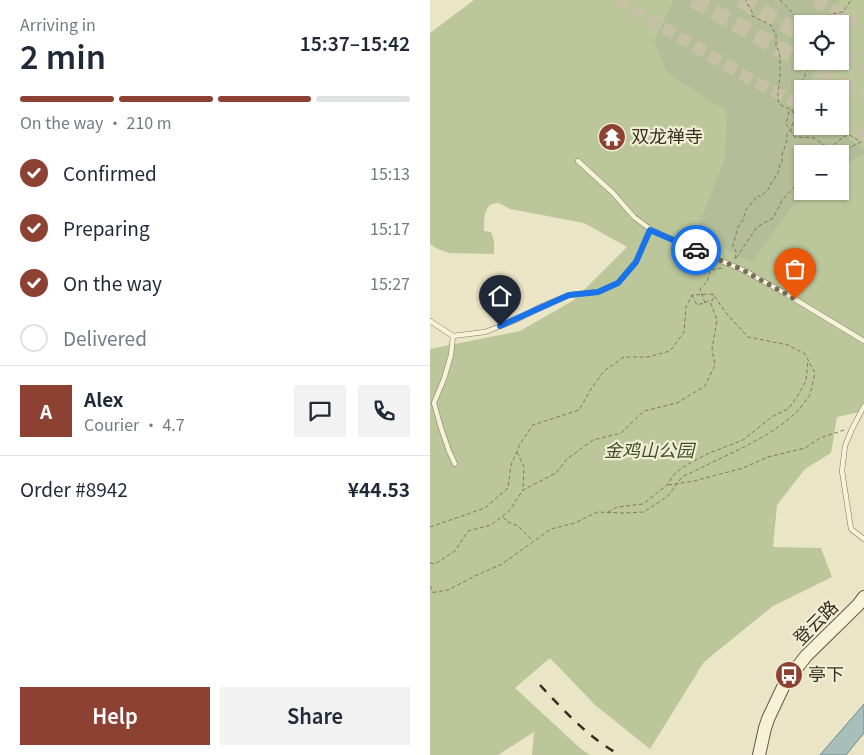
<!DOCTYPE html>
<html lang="en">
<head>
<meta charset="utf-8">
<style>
	:root { --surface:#fff; --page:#f2f2f3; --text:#1f2937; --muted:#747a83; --line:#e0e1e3; --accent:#8d4133 }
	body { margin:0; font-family:Georgia,"Noto Sans SC",serif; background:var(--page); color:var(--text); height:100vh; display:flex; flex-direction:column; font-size:19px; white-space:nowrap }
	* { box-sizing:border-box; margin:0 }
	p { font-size:16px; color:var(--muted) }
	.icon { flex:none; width:28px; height:28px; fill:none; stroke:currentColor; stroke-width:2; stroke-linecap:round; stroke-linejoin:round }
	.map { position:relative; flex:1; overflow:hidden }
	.panel { display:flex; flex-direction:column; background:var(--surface); width:430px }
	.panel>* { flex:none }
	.fabs { position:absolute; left:364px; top:15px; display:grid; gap:10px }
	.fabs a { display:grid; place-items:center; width:55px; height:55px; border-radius:0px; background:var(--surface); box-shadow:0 1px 4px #0004; font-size:25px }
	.pin { position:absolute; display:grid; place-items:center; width:42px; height:42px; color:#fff; margin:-51px -21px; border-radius:50% 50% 50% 0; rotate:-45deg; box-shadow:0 0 5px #0007 }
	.pin .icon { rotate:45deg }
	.courier { position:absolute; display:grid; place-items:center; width:50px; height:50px; margin:-25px; border:4px solid #1a73e8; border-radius:50%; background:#fff; color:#222; box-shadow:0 1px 6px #0007 }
	.summary em { font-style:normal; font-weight:600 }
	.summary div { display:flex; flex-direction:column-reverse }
	.summary { display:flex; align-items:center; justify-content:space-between; height:85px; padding:0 20px }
	h1 { font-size:32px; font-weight:600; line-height:38px }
	.bar { display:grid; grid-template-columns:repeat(4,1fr); gap:8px 5px; align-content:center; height:60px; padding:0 20px }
	.bar i { height:6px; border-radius:4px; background:var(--line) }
	.bar .selected { background:var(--accent) }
	.bar p { grid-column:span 4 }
	.line { display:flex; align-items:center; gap:12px; padding:0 20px; border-top:1px solid var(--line) }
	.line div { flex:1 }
	.round { display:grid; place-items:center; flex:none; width:52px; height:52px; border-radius:0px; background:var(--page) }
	ol { padding:0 20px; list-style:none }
	li { display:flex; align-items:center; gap:15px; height:55px }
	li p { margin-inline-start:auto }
	li .icon { padding:5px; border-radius:50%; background:var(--accent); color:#fff; stroke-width:4 }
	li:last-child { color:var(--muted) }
	li i { width:28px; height:28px; border:2px solid var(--line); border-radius:50% }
	.action { display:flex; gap:10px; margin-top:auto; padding:10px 20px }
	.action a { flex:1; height:58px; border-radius:0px; background:var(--accent); color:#fff; font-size:20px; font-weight:600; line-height:58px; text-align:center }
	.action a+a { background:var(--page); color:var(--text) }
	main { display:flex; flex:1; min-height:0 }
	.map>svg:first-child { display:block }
	.green { fill:#bbc79b; fill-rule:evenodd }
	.cemetery { fill:#b3bd99 }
	.water { fill:#a7bebb; stroke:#6f8c89 }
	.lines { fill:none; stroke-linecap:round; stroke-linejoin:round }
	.secondary-tunnel { stroke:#c6c0a5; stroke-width:12; stroke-dasharray:12 6; stroke-linecap:butt }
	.highway-tunnel { stroke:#c6c0a5; stroke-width:16; stroke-dasharray:16 8; stroke-linecap:butt }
	.lane-casing { stroke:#84785e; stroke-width:5.5 }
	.secondary-casing { stroke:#665941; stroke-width:14 }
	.path { stroke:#84785e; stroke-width:1; stroke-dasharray:4 2.5; stroke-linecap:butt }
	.lane { stroke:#f6f2d9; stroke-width:4.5 }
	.secondary { stroke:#f6f2d9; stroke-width:12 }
	.rail { stroke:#352e20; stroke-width:2.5; stroke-dasharray:9 9; stroke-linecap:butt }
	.path-bridge { stroke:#84785e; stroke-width:1; stroke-dasharray:4 2.5; stroke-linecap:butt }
	.done { stroke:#746e5a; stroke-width:5; stroke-dasharray:0 9 }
	.route { stroke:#1a73e8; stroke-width:6 }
	.labels { text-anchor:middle; stroke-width:4.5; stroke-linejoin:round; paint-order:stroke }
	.poi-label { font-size:18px; fill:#352e20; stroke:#f2eed5; text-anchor:start }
	.park-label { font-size:18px; font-style:italic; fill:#405028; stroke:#f2eed5 }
	.street-label { font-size:18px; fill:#352e20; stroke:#f2eed5 }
</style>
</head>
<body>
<main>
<section class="panel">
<div class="summary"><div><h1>2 min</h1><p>Arriving in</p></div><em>15:37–15:42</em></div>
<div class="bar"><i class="selected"></i><i class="selected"></i><i class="selected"></i><i></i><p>On the way · 210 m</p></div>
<ol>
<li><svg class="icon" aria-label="check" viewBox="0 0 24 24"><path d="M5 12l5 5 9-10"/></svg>Confirmed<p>15:13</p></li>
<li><svg class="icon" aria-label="check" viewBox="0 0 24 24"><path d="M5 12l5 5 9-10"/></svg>Preparing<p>15:17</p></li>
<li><svg class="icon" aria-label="check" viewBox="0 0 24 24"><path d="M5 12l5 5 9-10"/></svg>On the way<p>15:27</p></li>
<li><i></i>Delivered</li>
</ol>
<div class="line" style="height:90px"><b class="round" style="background:var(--accent);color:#fff">A</b><div><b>Alex</b><p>Courier · 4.7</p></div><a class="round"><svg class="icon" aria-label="chat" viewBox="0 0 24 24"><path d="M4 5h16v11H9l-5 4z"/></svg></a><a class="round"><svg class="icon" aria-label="phone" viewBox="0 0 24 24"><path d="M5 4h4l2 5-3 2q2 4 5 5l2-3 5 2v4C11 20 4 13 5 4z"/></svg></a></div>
<div class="line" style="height:65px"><div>Order #8942</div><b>¥44.53</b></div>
<div class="action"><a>Help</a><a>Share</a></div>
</section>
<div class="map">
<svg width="434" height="755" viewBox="0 0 434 755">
	<rect width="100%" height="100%" fill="#eae5c6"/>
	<path class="green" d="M44 0H434V411L407 417 401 453 375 469 347 505 343 547 391 548 402 577 343 606 274 662 220 749 165 705 120 658 85 688 151 749 160 755H102L104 732 68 755H0V349L90 331 144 300 197 247 154 223 80 209C76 207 72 204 68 203 53 202 54 222 54 231L61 232 64 241V254L19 253 8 249 0 244V33ZM372 24H410V61H372ZM372 89H410V126H372ZM372 154H410V191H372Z"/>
	<path class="cemetery" d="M244 0H409L401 24H372V61H387L379 89H372V117L370 129H406L434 149V153L410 169V154H372V191H377L370 196 321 263 266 232 295 158 297 111 237 73 224 41Z"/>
	<path class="water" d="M434 704V733L416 755H390Z"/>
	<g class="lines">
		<path class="secondary-tunnel" d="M187 0 325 82 372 105
			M385 0 434 26
			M410 124 434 136"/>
		<path class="highway-tunnel" d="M263 0 434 96
			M310 0 372 34
			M410 54 434 68"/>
		<g class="lane-casing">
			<path id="lane" d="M220 229 272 253 313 270 353 292 434 341
				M0 321 23 336 55 332 86 320 112 306 139 295 168 292 188 283 206 262 220 229 204 217 183 193 148 161
				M23 336 21 355 14 379 4 403 11 428 19 451 25 464
				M434 406 422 429 415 446 412 471 421 529 434 539"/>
		</g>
		<g class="secondary-casing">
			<path id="secondary" d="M329 755 335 728 338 719 355 683 376 656 428 605 434 597"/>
		</g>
		<path class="path" d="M350 0 369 19 371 54 372 59
			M399 24 400 14 413 12 421 0
			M374 61 377 71 366 95V109L359 111 356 124 365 137 384 138 399 148 418 134 431 142 406 154
			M306 258 327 227 343 218 353 199 372 179
			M305 259 306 251 303 247V245L308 227 313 220 316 210 328 195 330 197 338 190 340 185 349 171 350 164 352 162V155L357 140V134L362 128V125L365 120 363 112 361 110 349 104 348 99V93L350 75V58L349 52 346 45V35L341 25 322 16C324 10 317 6 316 0
			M262 295 267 305 283 300V294
			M275 303 270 289 277 282 280 270 293 268
			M87 452 94 467 93 490
			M238 485 264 481 313 468 338 457 375 448 390 438 414 430
			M178 512 187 507 213 504 237 485 245 473 258 464 277 454 313 440 343 416 358 409 367 397 376 381 378 361
			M73 517 78 522 88 526 103 541
			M0 563 5 564 25 551 38 531 61 525 80 510 93 490 126 473 137 459 163 440 191 433 214 411 247 403 275 386 285 365 282 349 287 320 280 301
			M0 586 3 592"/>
		<use href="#lane" class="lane"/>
		<use href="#secondary" class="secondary"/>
		<path class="rail" d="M110 685C134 711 159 738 190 755"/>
		<path class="path-bridge" d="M0 527 55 508 78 488 81 465 90 444 103 425 149 410 161 389 174 371 194 357H218L240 351 254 332 256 307 262 295 283 294 296 313 318 337 358 345 375 354 385 373 380 395 368 411 355 422 338 434 314 447 252 477 238 496 214 512 192 513 167 512 145 523 121 529 72 564 45 576 18 590 0 593"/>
	</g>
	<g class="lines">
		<path class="done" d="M266 250 313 270 365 299"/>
		<path class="route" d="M70 326 139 295 168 292 188 283 206 262 220 230 266 250"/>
	</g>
	<defs>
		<g id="temple-disc" transform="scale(1.4375)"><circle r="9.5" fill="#8d4133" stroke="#f2eed5"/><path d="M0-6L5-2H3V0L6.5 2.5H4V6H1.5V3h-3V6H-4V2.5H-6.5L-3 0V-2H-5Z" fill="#fff"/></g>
		<g id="bus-disc" transform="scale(1.4375)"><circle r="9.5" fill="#8d4133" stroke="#f2eed5"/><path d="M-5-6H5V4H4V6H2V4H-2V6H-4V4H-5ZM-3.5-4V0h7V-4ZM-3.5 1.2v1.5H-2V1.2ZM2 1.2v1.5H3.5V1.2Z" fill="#fff"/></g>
	</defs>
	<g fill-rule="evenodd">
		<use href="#temple-disc" x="182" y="137"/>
		<use href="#bus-disc" x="359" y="675"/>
	</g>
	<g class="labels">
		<g class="poi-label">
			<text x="201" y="143">双龙禅寺</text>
			<text x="378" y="681">亭下</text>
		</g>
		<g class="park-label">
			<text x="219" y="457">金鸡山公园</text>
		</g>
		<g class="street-label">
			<text transform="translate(386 623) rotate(-45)" y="6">登云路</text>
		</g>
	</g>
</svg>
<div class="fabs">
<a><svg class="icon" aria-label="locate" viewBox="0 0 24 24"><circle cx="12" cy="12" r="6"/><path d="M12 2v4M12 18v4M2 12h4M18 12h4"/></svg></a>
<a>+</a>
<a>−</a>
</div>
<div class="pin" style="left:365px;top:299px;background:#ea580c"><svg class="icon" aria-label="bag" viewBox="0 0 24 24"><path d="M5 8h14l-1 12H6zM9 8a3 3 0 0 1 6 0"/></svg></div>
<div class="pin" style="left:70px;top:326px;background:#1f2937"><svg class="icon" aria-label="home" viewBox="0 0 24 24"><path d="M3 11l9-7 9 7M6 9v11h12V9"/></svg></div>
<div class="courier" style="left:266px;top:250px"><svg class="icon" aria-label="car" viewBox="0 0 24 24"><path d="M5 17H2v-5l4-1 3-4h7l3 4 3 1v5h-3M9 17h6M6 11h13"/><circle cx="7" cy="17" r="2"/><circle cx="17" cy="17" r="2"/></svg></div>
</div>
</main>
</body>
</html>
